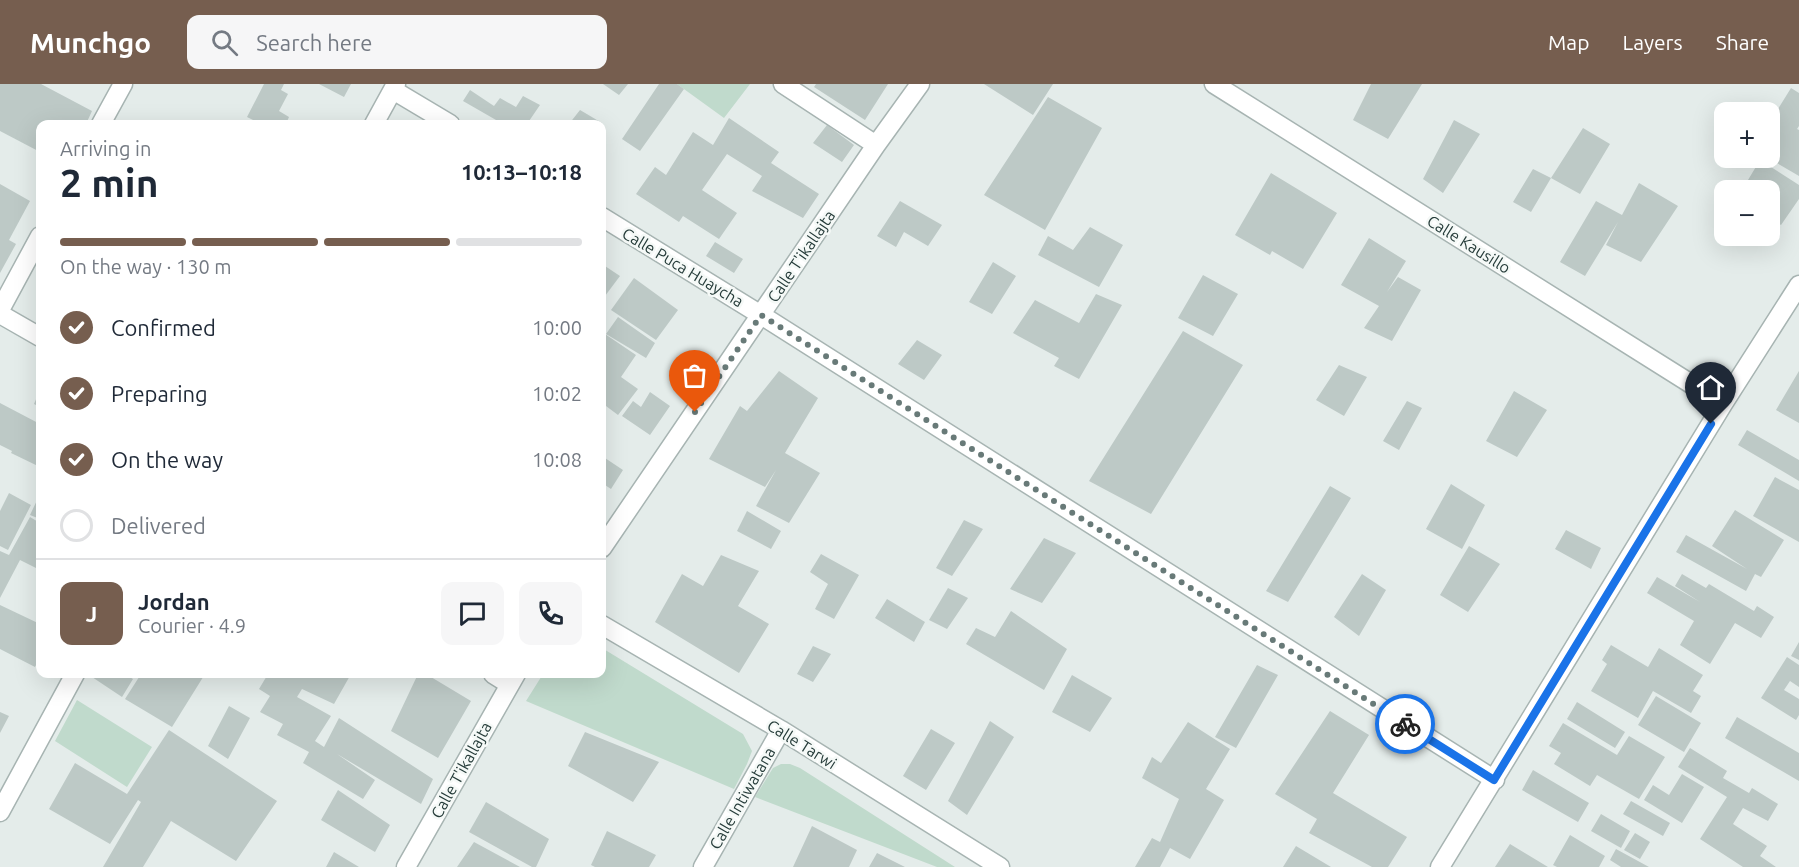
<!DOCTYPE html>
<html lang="en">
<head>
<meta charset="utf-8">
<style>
	:root { --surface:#fff; --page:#f6f6f7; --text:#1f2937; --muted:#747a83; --line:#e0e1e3; --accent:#765e4f }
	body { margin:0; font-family:Ubuntu,sans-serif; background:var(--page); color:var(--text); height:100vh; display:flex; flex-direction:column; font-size:22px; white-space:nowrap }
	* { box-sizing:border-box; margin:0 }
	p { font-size:20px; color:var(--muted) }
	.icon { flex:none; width:33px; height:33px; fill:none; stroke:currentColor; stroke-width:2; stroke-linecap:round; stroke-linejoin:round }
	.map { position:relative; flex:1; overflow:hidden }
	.drawer { position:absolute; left:36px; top:36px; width:570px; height:558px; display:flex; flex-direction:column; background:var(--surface); border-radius:12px; box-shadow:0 6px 24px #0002 }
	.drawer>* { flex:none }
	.fabs { position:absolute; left:1714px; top:18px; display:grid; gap:12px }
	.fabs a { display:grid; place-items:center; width:66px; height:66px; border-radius:12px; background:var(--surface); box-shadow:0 6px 24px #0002; font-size:30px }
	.pin { position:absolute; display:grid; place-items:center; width:51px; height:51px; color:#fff; margin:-62px -26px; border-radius:50% 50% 50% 0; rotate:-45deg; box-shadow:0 0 6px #0007 }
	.pin .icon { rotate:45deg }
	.courier { position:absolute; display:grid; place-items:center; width:60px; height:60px; margin:-30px; border:4px solid #1a73e8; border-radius:50%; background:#fff; color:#222; box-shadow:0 2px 8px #0007 }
	.headline em { font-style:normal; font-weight:600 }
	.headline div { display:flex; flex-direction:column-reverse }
	.headline { display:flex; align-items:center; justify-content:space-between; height:102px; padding:0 24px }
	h1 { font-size:39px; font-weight:600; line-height:45px }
	.bar { display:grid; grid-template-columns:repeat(4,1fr); gap:9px 6px; align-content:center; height:72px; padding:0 24px }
	.bar i { height:8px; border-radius:4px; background:var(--line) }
	.bar .on { background:var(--accent) }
	.bar p { grid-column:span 4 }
	.line { display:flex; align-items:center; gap:15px; padding:0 24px; border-top:2px solid var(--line) }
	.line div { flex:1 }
	.round { display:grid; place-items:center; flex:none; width:63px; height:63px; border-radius:12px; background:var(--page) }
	ol { padding:0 24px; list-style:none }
	li { display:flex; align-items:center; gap:18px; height:66px }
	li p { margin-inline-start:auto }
	li .icon { padding:6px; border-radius:50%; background:var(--accent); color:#fff; stroke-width:4 }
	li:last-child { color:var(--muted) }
	li i { width:33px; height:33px; border:3px solid var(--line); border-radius:50% }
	header { display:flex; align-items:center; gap:36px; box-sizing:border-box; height:84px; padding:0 30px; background:var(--accent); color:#fff }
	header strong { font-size:28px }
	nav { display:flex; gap:33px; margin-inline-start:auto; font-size:21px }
	.search { width:420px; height:54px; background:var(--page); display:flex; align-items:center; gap:15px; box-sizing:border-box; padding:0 21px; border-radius:12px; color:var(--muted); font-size:22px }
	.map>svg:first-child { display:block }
	.green { fill:#c0dacc }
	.building { fill:#bdc9c6 }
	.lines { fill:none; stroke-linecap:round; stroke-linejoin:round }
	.minor-casing { stroke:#a7b4b2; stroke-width:21 }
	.minor { stroke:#fff; stroke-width:18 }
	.done { stroke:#687a78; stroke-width:6; stroke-dasharray:0 10.8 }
	.route { stroke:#1a73e8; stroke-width:8 }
	.labels { text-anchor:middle; stroke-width:5; stroke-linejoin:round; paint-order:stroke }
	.street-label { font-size:16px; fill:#263c3a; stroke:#f5f9f7 }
</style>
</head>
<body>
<header>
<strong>Munchgo</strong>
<div class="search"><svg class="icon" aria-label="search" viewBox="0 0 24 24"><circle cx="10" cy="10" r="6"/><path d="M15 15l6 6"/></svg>Search here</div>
<nav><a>Map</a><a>Layers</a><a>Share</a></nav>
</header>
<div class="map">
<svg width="1799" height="783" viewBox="0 0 1799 783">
	<rect width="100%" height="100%" fill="#e4ecea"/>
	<path class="green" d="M677 0H750L724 34Z
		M602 564 743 650 752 667 747 680 734 705 526 617 543 590H602Z
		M77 616 152 663 127 703 55 657Z
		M781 680H790L800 684 955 783H937L755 713 773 684Z"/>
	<path class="building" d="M0 0H41L92 27 86 40H69L64 37 63 40H40V68L0 47Z
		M264 0H284L281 6 288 10 279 27 289 33 286 40H261L247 33Z
		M319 0H351L344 13Z
		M603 0H628L619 11Z
		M659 0H677L684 5 640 67 622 55Z
		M816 0H888L865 36 814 3Z
		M984 0H1053L1033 31Z
		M1371 0H1422L1388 55 1353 36Z
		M1791 4 1799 9V42L1797 45 1799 46V92L1770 75V38Z
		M470 6 494 22 500 14 516 23 523 12 540 21 527 40H503L463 17Z
		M1048 13 1102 44 1045 146 984 111Z
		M580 26 602 39 601 40H569Z
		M729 34 779 68 771 79 819 110 803 134 752 107 762 92 727 70 702 106 737 129 719 155 683 132 679 138 636 110 655 83 666 91 693 48 713 61Z
		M1454 36 1480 50 1443 109 1423 95Z
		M827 41 854 61 842 78 813 59Z
		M1583 44 1610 60 1580 110 1551 94 1531 128 1513 118 1533 85 1551 94Z
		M1760 76 1799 101V115L1781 141 1770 134V106H1742Z
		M1271 89 1337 129 1303 185 1272 167 1270 171 1235 151Z
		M1639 99 1678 122 1641 178 1606 161 1618 138 1585 192 1560 178 1596 117 1622 131Z
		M0 100 30 117 9 156 16 160 0 189Z
		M900 117 942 141 928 162 904 148 896 163 877 152Z
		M1090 143 1123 161 1099 203 1038 171 1048 152 1073 166Z
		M1369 154 1406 177 1387 208 1398 193 1421 206 1392 257 1364 244 1379 222 1341 201Z
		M715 158 743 175 734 189 706 172Z
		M993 178 1016 192 992 230 969 218Z
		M602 180 620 192 602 216Z
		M1203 191 1238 210 1213 252 1178 234Z
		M634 194 678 226 656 256 611 226Z
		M1096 210 1122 221 1079 295 1054 282 1059 274 1013 249 1035 216 1079 239Z
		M618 233 655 259 646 274 606 250Z
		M1183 247 1243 281 1151 430 1089 397Z
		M602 248 636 271 621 293 638 305 618 331 602 319Z
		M917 256 942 271 924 296 898 280Z
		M1339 281 1367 293 1344 332 1316 316Z
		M779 287 818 314 785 369 820 389 789 439 756 422 776 386 765 403 709 375 740 322 747 327Z
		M1799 287V339L1776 326Z
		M40 306V323L34 320Z
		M1514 307 1547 326 1517 373 1486 357Z
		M650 308 670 322 650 351 622 332 633 317 641 323Z
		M1407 317 1422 324 1399 366 1383 357Z
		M0 319 40 340V383L11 369 12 367 0 361Z
		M1747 346 1799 376V397L1738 361Z
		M602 372 623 386 611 405 602 399Z
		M1775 393 1799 406V458L1753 432Z
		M1451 400 1485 421 1462 465 1426 445Z
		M1330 402 1351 414 1288 518 1266 507Z
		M9 409 31 421 8 466 0 462V427Z
		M40 410V435L30 431Z
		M1735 426 1784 456 1761 493 1755 490 1746 507 1676 468 1686 451 1747 485 1712 462Z
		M747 427 781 447 771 465 737 447Z
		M30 433 40 439V486L20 476 0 514V467L9 471Z
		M964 436 983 445 952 492 936 484Z
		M1566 446 1601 464 1591 485 1555 465Z
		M1044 454 1076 469 1042 519 1010 505Z
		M1469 462 1500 480 1468 528 1440 511Z
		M821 470 859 491 834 535 815 525 828 500 810 488Z
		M721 471 759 487 738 522 769 540 739 589 655 538 682 490 703 502Z
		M1362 490 1386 506 1359 552 1334 533Z
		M1682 490 1706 504 1709 500 1754 527 1757 522 1774 533 1761 554 1735 539 1710 580 1680 561 1694 537 1647 509 1657 493 1700 518 1675 502Z
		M948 504 968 514 947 545 929 536Z
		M887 515 925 538 914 558 875 534Z
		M0 521 40 540V573L35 583 0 565Z
		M1011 527 1067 565 1044 606 966 560 976 544 995 553Z
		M1799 558V576L1791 572Z
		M1611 561 1648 583 1659 564 1703 591 1693 607 1701 612 1691 629 1653 607 1638 634 1591 607 1607 580 1602 576Z
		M813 562 831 570 813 598 797 590Z
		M1787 573 1799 581V603L1790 597 1784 606 1799 615V631L1796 636 1761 614Z
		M1257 581 1278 591 1236 664 1215 653Z
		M94 590H125L133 595 122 613 92 593Z
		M141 590H205L172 643 125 615Z
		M268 590H351L334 620 302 605 297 613 331 632 315 657 324 663 339 634 433 695 421 720 337 670 375 696 363 715 303 679 309 668 277 651 283 640 260 628 270 612 259 605Z
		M418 590H426L471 617 438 674 391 647Z
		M1072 591 1112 614 1090 648 1052 628Z
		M1656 612 1701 639 1684 668 1638 641Z
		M1577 618 1625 648 1615 664 1567 635Z
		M229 622 250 634 228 675 208 662Z
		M1330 627 1369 651 1333 709 1407 753 1388 783H1372L1309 749 1317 735 1275 710Z
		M0 628 9 632 0 649Z
		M1737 633 1799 669V697L1725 654Z
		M990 637 1014 653 967 731 948 717Z
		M1188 638 1230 665 1206 705 1224 716 1190 775 1170 764 1160 783H1135L1152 754 1160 758 1179 715 1142 694 1152 673 1161 679Z
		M1563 639 1617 671 1629 652 1665 673 1639 715 1597 691 1590 702 1554 680 1561 669 1549 662Z
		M931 645 955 659 926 706 903 692Z
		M169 646 277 717 236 777 171 737 143 783H103L141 718 138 716 110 760 49 725 75 679 127 710Z
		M585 648 659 678 633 718 568 682Z
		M1690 664 1727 687 1723 694 1749 709 1752 704 1778 720 1768 737 1743 724 1733 740 1767 762 1760 772 1776 783H1743L1700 755 1727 713 1678 683Z
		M1533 686 1589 719 1578 738 1522 706Z
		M1682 690 1704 703 1682 739 1644 716 1653 701 1669 711Z
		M338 706 390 741 375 768 321 736Z
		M1631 717 1670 739 1663 752 1623 730Z
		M486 718 549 755 536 783H532L469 748Z
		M1601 730 1630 747 1621 764 1591 747Z
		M812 742 857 766 849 783H793Z
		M607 747 656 771 649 783H595L591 781Z
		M1635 749 1650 758 1640 775 1624 766Z
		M1570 751 1605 772 1599 783H1557L1553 781Z
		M474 758 520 783H457Z
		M1510 760 1548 783H1495Z
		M1296 762 1331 783H1283Z
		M1616 765 1649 783H1621L1610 776Z
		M334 768 359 783H326Z
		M877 769 905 783H869Z"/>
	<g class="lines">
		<g class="minor-casing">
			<path id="minor" d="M783 0 876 61
				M1214 0 1723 320
				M393 6 450 40
				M101 40 123 0
				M374 40 396 0
				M602 133 761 231 1495 696
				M0 226 40 152
				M0 230 40 253
				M602 464 876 61 920 0
				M602 541 781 646 1000 783
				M493 590 509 600
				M0 728 75 590
				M406 783 516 590
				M703 783 781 646
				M1440 783 1723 320 1799 201"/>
		</g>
		<use href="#minor" class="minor"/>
	</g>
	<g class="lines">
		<path class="done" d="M695 328 761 231 1405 640"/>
		<path class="route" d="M1405 640 1494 696 1711 340"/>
	</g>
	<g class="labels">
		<g class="street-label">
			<text transform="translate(1469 160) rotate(32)" y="6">Calle Kausillo</text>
			<text transform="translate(801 172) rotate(-56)" y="6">Calle T'ikallajta</text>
			<text transform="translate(683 183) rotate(31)" y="6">Calle Puca Huaycha</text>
			<text transform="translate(802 660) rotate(32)" y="6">Calle Tarwi</text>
			<text transform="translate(461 686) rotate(-61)" y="6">Calle T'ikallajta</text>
			<text transform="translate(742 714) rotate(-60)" y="6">Calle Intiwatana</text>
		</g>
	</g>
</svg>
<div class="fabs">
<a>+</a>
<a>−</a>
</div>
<div class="pin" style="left:695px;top:328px;background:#ea580c"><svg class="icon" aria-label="bag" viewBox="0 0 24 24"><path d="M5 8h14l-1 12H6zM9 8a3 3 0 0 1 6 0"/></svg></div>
<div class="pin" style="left:1711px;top:340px;background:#1f2937"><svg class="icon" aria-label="home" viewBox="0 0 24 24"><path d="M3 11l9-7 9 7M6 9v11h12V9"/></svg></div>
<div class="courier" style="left:1405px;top:640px"><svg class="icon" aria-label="bike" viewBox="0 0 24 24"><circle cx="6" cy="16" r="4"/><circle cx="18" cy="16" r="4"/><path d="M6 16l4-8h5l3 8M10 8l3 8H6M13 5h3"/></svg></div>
<section class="drawer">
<div class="headline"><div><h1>2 min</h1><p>Arriving in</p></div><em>10:13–10:18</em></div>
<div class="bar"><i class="on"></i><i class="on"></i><i class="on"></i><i></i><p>On the way · 130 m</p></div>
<ol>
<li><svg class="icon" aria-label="check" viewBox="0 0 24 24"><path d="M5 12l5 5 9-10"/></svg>Confirmed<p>10:00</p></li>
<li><svg class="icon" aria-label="check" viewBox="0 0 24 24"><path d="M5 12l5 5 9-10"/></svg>Preparing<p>10:02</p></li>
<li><svg class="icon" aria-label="check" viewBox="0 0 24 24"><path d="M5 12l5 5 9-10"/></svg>On the way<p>10:08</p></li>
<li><i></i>Delivered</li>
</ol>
<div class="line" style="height:108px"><b class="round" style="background:var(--accent);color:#fff">J</b><div><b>Jordan</b><p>Courier · 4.9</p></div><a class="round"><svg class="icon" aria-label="chat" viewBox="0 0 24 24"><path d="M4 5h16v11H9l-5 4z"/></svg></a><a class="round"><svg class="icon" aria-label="phone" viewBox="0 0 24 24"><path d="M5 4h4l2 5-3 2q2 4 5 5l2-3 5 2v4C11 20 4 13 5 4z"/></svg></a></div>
</section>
</div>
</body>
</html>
